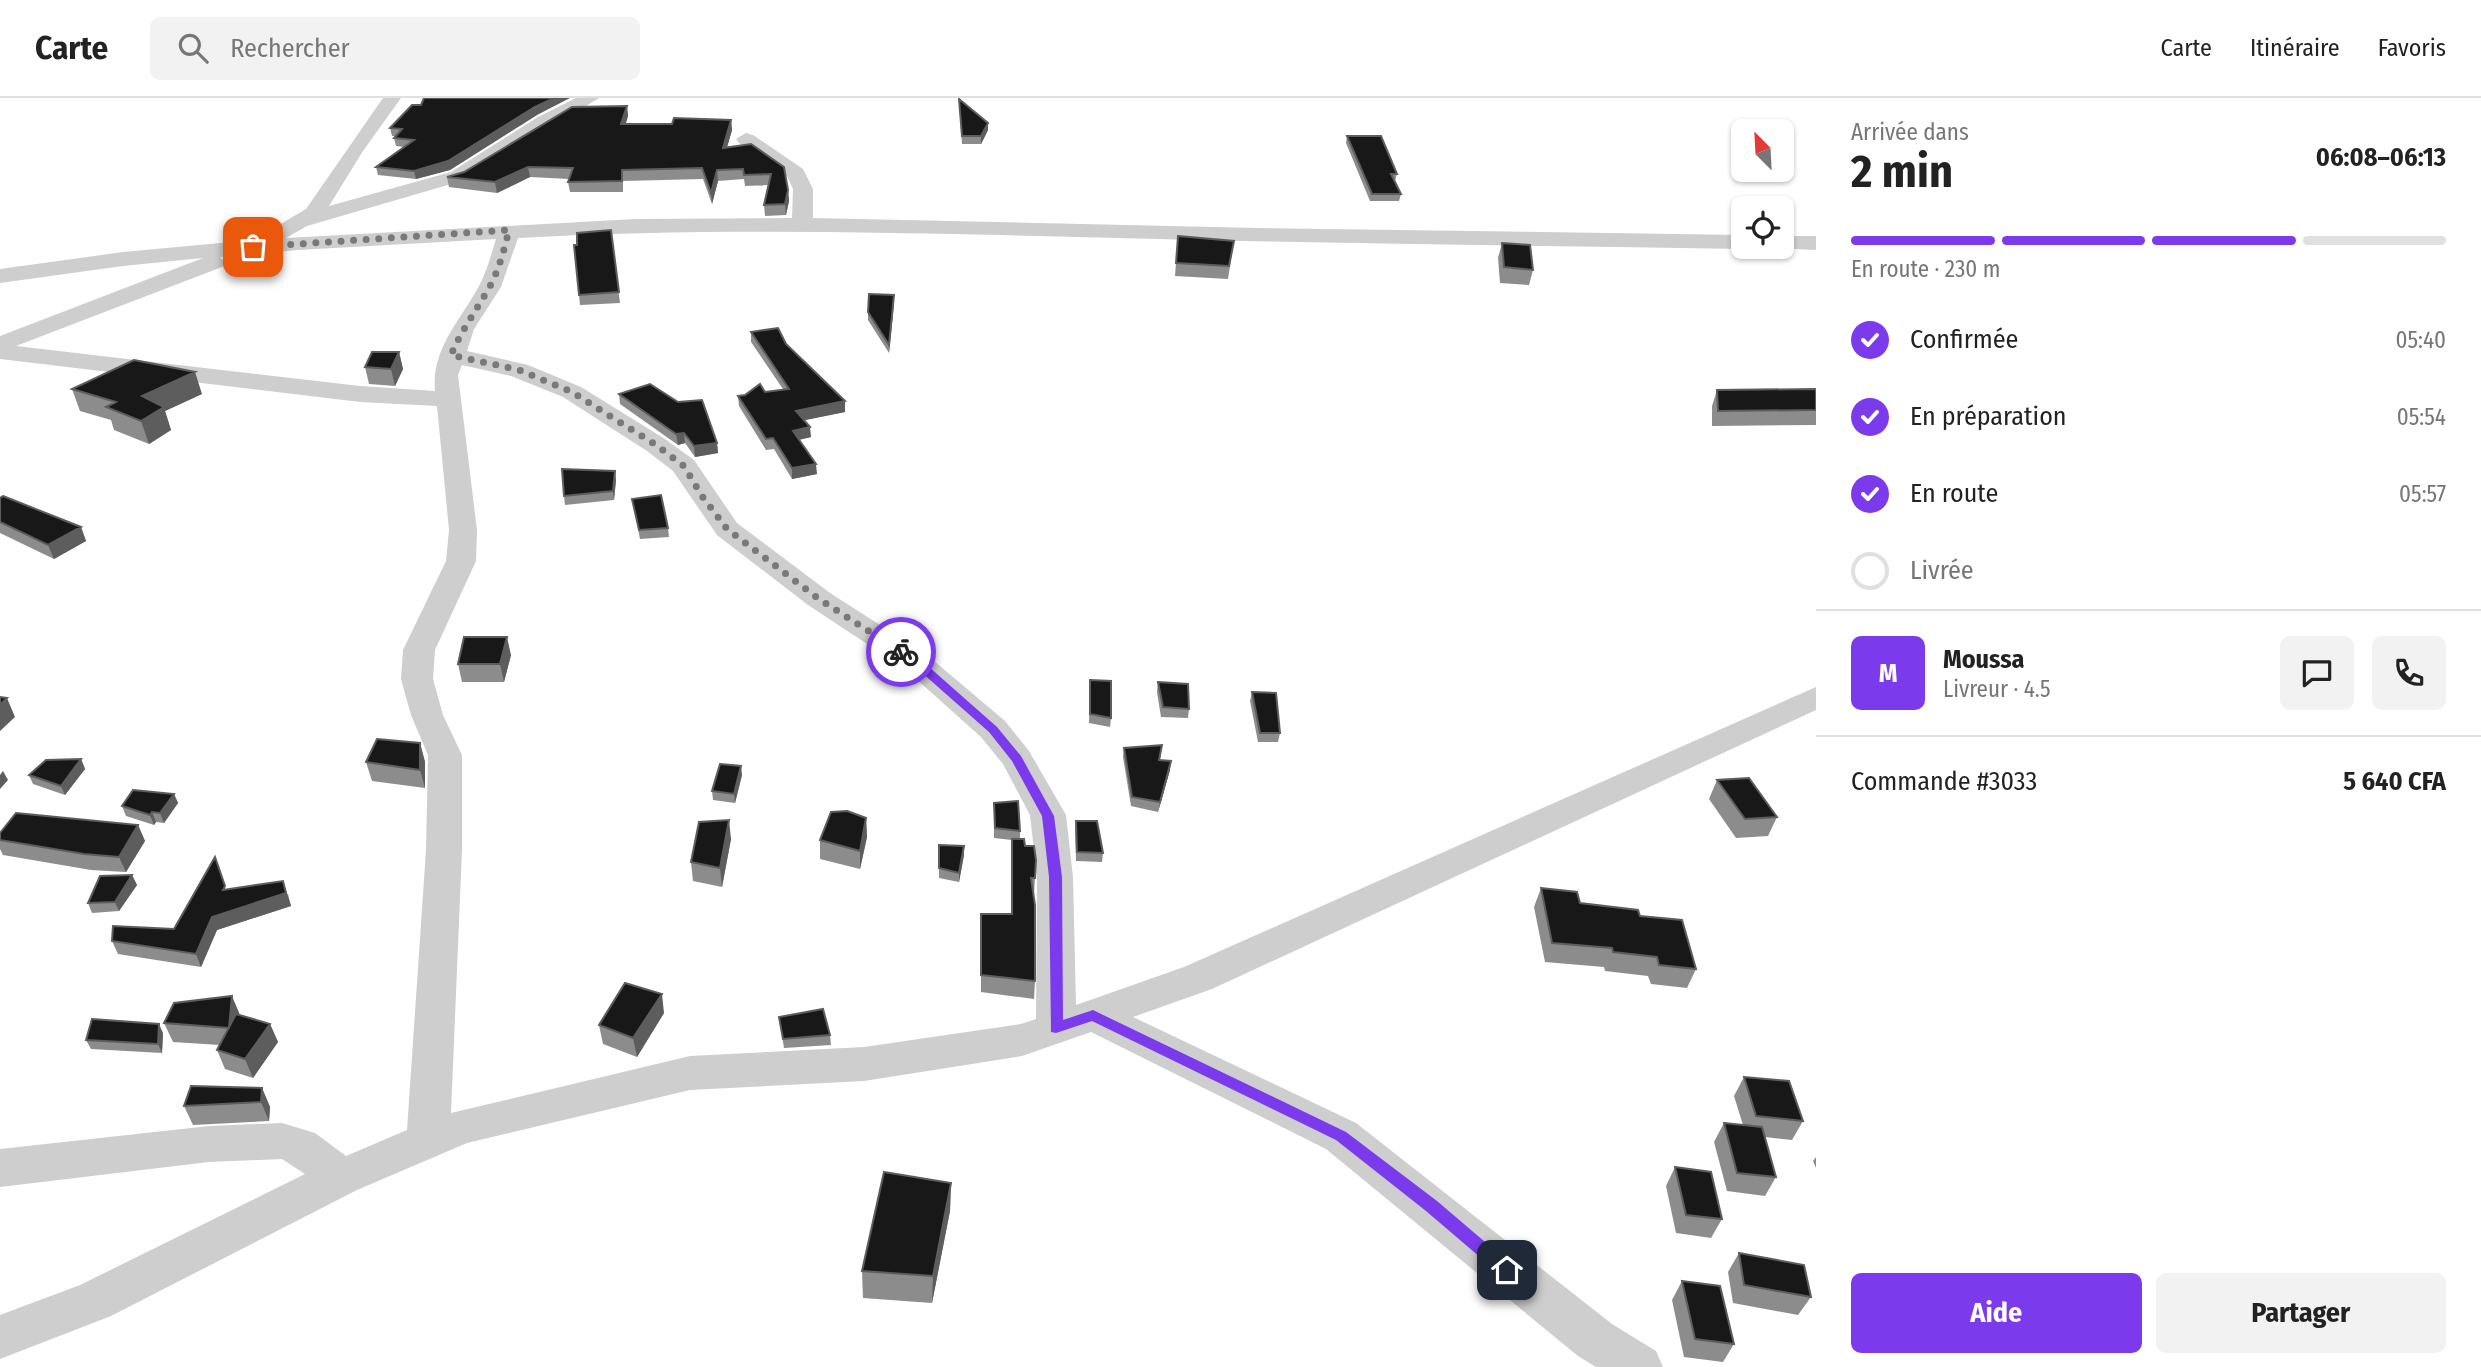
<!DOCTYPE html>
<html lang="fr">
<head>
<meta charset="utf-8">
<style>
	:root { --surface:#fff; --page:#f2f2f2; --text:#222; --muted:#767676; --line:#e0e0e0; --accent:#7c3aed }
	body { margin:0; font-family:"Fira Sans Condensed",sans-serif; background:var(--page); color:var(--text); height:100vh; display:flex; flex-direction:column; font-size:26px; white-space:nowrap }
	* { box-sizing:border-box; margin:0 }
	p { font-size:23px; color:var(--muted) }
	.icon { flex:none; width:38px; height:38px; fill:none; stroke:currentColor; stroke-width:2; stroke-linecap:round; stroke-linejoin:round }
	.map { position:relative; flex:1; overflow:hidden }
	.sheet { display:flex; flex-direction:column; background:var(--surface); width:665px }
	.sheet>* { flex:none }
	.needle { width:46px; rotate:336deg }
	.fabs { position:absolute; left:1731px; top:21px; display:grid; gap:14px }
	.fabs a { display:grid; place-items:center; width:63px; height:63px; border-radius:10px; background:var(--surface); box-shadow:0 2px 5px #0004; font-size:35px }
	.pin { position:absolute; display:grid; place-items:center; width:60px; height:60px; color:#fff; margin:-30px; border-radius:14px; box-shadow:0 4px 10px #0006 }
	.courier { position:absolute; display:grid; place-items:center; width:70px; height:70px; margin:-35px; border:5px solid #7c3aed; border-radius:50%; background:#fff; color:#222; box-shadow:0 2px 9px #0007 }
	.summary em { font-style:normal; font-weight:700 }
	.summary div { display:flex; flex-direction:column-reverse }
	.summary { display:flex; align-items:center; justify-content:space-between; height:119px; padding:0 35px }
	h1 { font-size:46px; font-weight:700; line-height:52px }
	.bar { display:grid; grid-template-columns:repeat(4,1fr); gap:10px 7px; align-content:center; height:84px; padding:0 35px }
	.bar i { height:9px; border-radius:5px; background:var(--line) }
	.bar .current { background:var(--accent) }
	.bar p { grid-column:span 4 }
	.line { display:flex; align-items:center; gap:18px; padding:0 35px; border-top:2px solid var(--line) }
	.line div { flex:1 }
	.round { display:grid; place-items:center; flex:none; width:74px; height:74px; border-radius:10px; background:var(--page) }
	ol { padding:0 35px; list-style:none }
	li { display:flex; align-items:center; gap:21px; height:77px }
	li p { margin-inline-start:auto }
	li .icon { padding:7px; border-radius:50%; background:var(--accent); color:#fff; stroke-width:4 }
	li:last-child { color:var(--muted) }
	li i { width:38px; height:38px; border:4px solid var(--line); border-radius:50% }
	.button { display:flex; gap:14px; margin-top:auto; padding:14px 35px }
	.button a { flex:1; height:80px; border-radius:10px; background:var(--accent); color:#fff; font-size:28px; font-weight:700; line-height:80px; text-align:center }
	.button a+a { background:var(--page); color:var(--text) }
	header { display:flex; align-items:center; gap:42px; box-sizing:border-box; height:98px; padding:0 35px; background:var(--surface); border-bottom:2px solid var(--line) }
	header strong { font-size:33px }
	nav { display:flex; gap:38px; margin-inline-start:auto; font-size:24px }
	.search { width:490px; height:63px; background:var(--page); display:flex; align-items:center; gap:18px; box-sizing:border-box; padding:0 24px; border-radius:10px; color:var(--muted); font-size:26px }
	main { display:flex; flex:1; min-height:0 }
	.map>svg:first-child { display:block }
	.lines { fill:none; stroke-linecap:round; stroke-linejoin:round }
	.minor { fill:#cecece; fill-rule:evenodd }
	.wall { fill:#8c8c8c }
	.shaded-wall { fill:#5d5d5d }
	.building { fill:#181818; stroke:#5d5d5d; stroke-width:2 }
	.route { fill:#7c3aed }
	.done { stroke:#797979; stroke-width:7; stroke-dasharray:0 12.6 }
</style>
</head>
<body>
<header>
<strong>Carte</strong>
<div class="search"><svg class="icon" aria-label="search" viewBox="0 0 24 24"><circle cx="10" cy="10" r="6"/><path d="M15 15l6 6"/></svg>Rechercher</div>
<nav><a>Carte</a><a>Itinéraire</a><a>Favoris</a></nav>
</header>
<main>
<div class="map">
<svg width="1816" height="1269" viewBox="0 0 1816 1269">
	<rect width="100%" height="100%" fill="#fff"/>
	<g class="lines">
		<path class="minor" d="M383 0H401L363 53 329 108 451 74 538 19 576 0H599L465 82 307 128 286 140 635 121 792 120 793 91 787 78 739 45 736 41 746 35 753 37 803 71 813 91V120L1257 130 1743 137V149H1750L1743 151C1548 148 1353 146 1158 141 944 136 731 128 518 140L501 189 474 231 467 253 528 267 581 289 665 341 694 362 737 425 830 495 927 557 1005 623 1029 653 1066 717 1073 779 1076 907 1184 869 1816 589V612L1212 891 1133 919 1356 1025 1612 1226 1656 1253 1663 1269H1596L1578 1258 1326 1051 1091 934 1022 958 864 983 690 992 467 1045 357 1092 111 1218 0 1261V1217L80 1187 305 1076 282 1061 209 1064 0 1089V1051L209 1028 282 1025 315 1035 346 1058 407 1032 426 752 428 657 411 617 401 581 403 552 446 463 449 432 437 308 360 304 0 261V238L203 160 123 168 0 185V171L123 154 253 142 306 111ZM496 141C491 157 487 173 479 188 460 223 431 251 435 293L360 288 16 248 222 169 225 164 220 159 298 152ZM462 267 511 278 563 299 647 353 673 373 717 437 808 507 905 571 981 639 1003 666 1030 717 1037 779 1036 921 1021 926 864 949 690 958 451 1015 462 752V657L443 617 433 581 435 552 476 463 477 432 458 277Z
			M1782 138H1816V152L1774 150 1782 149Z"/>
	</g>
	<path class="wall" d="M959 1 988 32 981 46H962Z
		M627 8 628 18 625 26H672L731 22 732 32 727 49 751 46 788 92 789 103 786 117 765 118 764 107 768 87 745 88 744 81 718 83 712 106 703 81 623 83V94H570L568 84 569 81 530 79 497 95 449 89 447 79 464 74Z
		M537 17 450 72 416 81 378 77 376 69 404 49 396 48 394 40 396 38H392L390 30Z
		M1347 38 1397 76 1395 83 1401 96 1399 103H1370L1346 45Z
		M611 132 620 205 580 207 579 197Z
		M1178 138 1234 143 1228 181 1175 178Z
		M1502 145 1533 172 1529 187 1500 185 1498 160Z
		M894 205 889 255 868 222V214Z
		M751 234 786 246 845 303V314L804 322 811 339 799 342 817 376 792 381 774 351 766 352 739 308 738 298 783 291 751 244Z
		M399 254 403 271 395 288 369 286 365 269Z
		M72 291 202 296 165 313 171 332 149 346 114 332 111 322 80 313Z
		M1717 292H1816V327L1712 328V308Z
		M619 296 717 345 718 355 695 359 685 345 678 347 620 306Z
		M616 382 614 402 565 407 564 398Z
		M0 400 81 429 86 443 54 461 0 435Z
		M632 401 668 430 669 439 640 441Z
		M511 557 504 584H462L458 566Z
		M1090 582 1111 620 1110 629 1089 625Z
		M1158 584 1189 611 1188 620 1161 619 1157 594Z
		M1252 594 1280 635 1278 644H1258L1250 603Z
		M420 645 425 664V690L372 683 366 664Z
		M1162 647 1160 662 1170 672 1158 714 1131 708 1123 659 1124 650Z
		M81 661 85 671 65 697 33 686 29 677Z
		M742 677 735 705 713 702 712 693Z
		M1717 682 1777 719 1768 738 1736 740 1709 701Z
		M174 696 178 705 164 725 156 724 154 727 126 718 122 708Z
		M994 705 1020 733V741L1025 748 1035 780 1034 797 1035 883 1034 901 981 894V816H1011L1012 742 994 740Z
		M866 720 867 739 860 771 820 761V742Z
		M1076 723 1103 755 1102 764 1076 763 1075 732Z
		M138 727 145 743 126 774 91 772 3 757 0 751V735Z
		M731 741 722 789 693 783 691 764Z
		M939 747 964 748V757L959 784 939 780Z
		M132 777 137 787 119 813 92 815 88 805Z
		M1541 790 1580 805 1640 818 1696 871 1687 890 1651 886 1648 878 1605 873 1604 869 1545 864 1534 809Z
		M227 792 288 796 291 808 217 832 201 869 118 856 112 843 174 831Z
		M664 915 637 959 603 946 599 927Z
		M240 918 270 926 278 944 253 980 225 971 217 952 220 947 173 944 164 925Z
		M779 919 830 937 831 947 784 950Z
		M163 935 162 955 91 951 86 942Z
		M1744 979 1803 1023 1792 1042 1765 1039 1776 1079 1765 1098 1727 1093 1714 1044 1724 1025 1743 1027 1734 998Z
		M262 990 270 1009 269 1023 193 1027 184 1008Z
		M1816 1059V1070L1813 1063Z
		M1675 1069 1722 1121 1711 1140 1676 1135 1666 1088Z
		M951 1085 950 1113 932 1205 863 1200 862 1173Z
		M1739 1155 1811 1199 1798 1217 1733 1205 1728 1174Z
		M1682 1183 1734 1246 1723 1264 1684 1259 1672 1202Z"/>
	<path class="shaded-wall" d="M554 0H570L537 17 450 72 416 81 414 73Z
		M627 8 628 18 623 36 621 26Z
		M731 22 732 32 724 60 723 50Z
		M988 25V32L981 46V38Z
		M528 69 530 79 497 95 495 84Z
		M717 72 718 83 712 106 711 95Z
		M788 92 789 103 786 117 785 106Z
		M894 197V205L889 255V247Z
		M399 254 403 271 395 288 391 271Z
		M195 274 202 296 165 313 171 332 149 346 141 323 142 298Z
		M845 303V314L796 324V313Z
		M810 329 811 339 793 343V333Z
		M684 335 685 345 678 347 676 336Z
		M717 345 718 355 695 359 694 348Z
		M816 366 817 376 792 381V370Z
		M615 373 616 382 614 402 613 393Z
		M81 429 86 443 54 461 48 447Z
		M507 539 511 557 504 584 500 566Z
		M7 600 15 619 0 633V607Z
		M420 645 425 664V690L420 672Z
		M81 661 85 671 65 697 61 688Z
		M1171 663 1170 672 1158 714 1160 704Z
		M741 668 742 677 735 705 734 696Z
		M3 673 8 682 0 691V677Z
		M174 696 178 705 164 725 160 715Z
		M152 714 156 724 154 727 150 717Z
		M866 720 867 739 860 771V753Z
		M729 722 731 741 722 789 720 770Z
		M138 727 145 743 126 774 119 759Z
		M964 748V757L959 784V775Z
		M132 777 137 787 119 813 115 804Z
		M283 783 291 808 217 832 201 869 196 856 212 819Z
		M662 896 664 915 637 959 633 940Z
		M232 898 240 917 229 930Z
		M159 926 163 935 162 955 158 946Z
		M270 926 278 944 253 980 245 961Z
		M262 990 270 1009 269 1023 261 1004Z
		M951 1085 950 1113 932 1205 933 1178Z"/>
	<path class="building" d="M424 0H554L535 9 448 63 414 73 376 69 414 42 394 40 402 31 390 30 412 7H421Z
		M959 1 988 25 981 38H962Z
		M627 8 621 26H672L674 20 731 22 723 50 751 46 784 69 788 92 785 106 764 107 771 76 744 77 743 71 717 72 711 95 702 70 622 72V83L568 84 573 70 528 69 495 84 447 79 464 74 572 9Z
		M1347 38H1381L1397 76H1391L1401 96H1372Z
		M611 132 619 194 579 197 574 147H577V135Z
		M1178 138 1234 143 1229 168 1176 165Z
		M1502 145 1530 147 1533 172 1504 169Z
		M869 196 894 197 889 247 868 214Z
		M778 230 786 246 845 303 796 313 810 329 793 333 816 366 792 370 773 340 766 341 738 298 745 297 760 286 765 294 789 291 751 234Z
		M372 254H399L391 271 365 269Z
		M134 262 195 274 142 298 164 309 141 323 106 309 116 304 72 291Z
		M650 286 678 304 702 302 717 345 694 348 684 335 676 336 619 296Z
		M1815 291 1816 292V312L1718 313 1717 292Z
		M562 371 615 373 613 393 564 398Z
		M661 397 668 430 639 432 632 401Z
		M3 398 81 429 48 447 0 424V400Z
		M464 539H507L500 566H458Z
		M1090 582 1111 583V620L1090 616Z
		M1158 584 1188 586 1189 611 1163 609Z
		M1252 594 1276 595 1280 635H1260Z
		M0 599 7 600 0 607Z
		M377 641 420 645V672L366 664Z
		M1162 647 1159 662 1171 663 1160 704 1132 699 1124 650Z
		M81 661 61 688 29 677 46 662Z
		M720 666 741 668 734 696 712 693Z
		M1749 680 1777 719 1745 721 1717 682Z
		M133 692 174 696 160 715 152 714 150 717 122 708Z
		M1018 703 1020 733 995 730 994 705Z
		M847 713 866 720 860 753 820 742 831 714Z
		M16 715 138 727 119 759 84 756 0 742V735Z
		M729 722 720 770 691 764 699 724Z
		M1076 723H1097L1103 755 1077 754Z
		M1012 741H1024L1025 748H1034L1036 762 1035 780H1031L1035 807V883L981 877V816H1012Z
		M939 747 964 748 959 775 939 770Z
		M215 759 225 788 223 792 283 783 286 795 212 819 196 856 112 843 113 828 174 831Z
		M132 777 115 804 88 805 100 778Z
		M1541 790 1577 794 1580 805 1638 812 1640 818 1682 822 1696 871 1659 867 1657 859 1613 854 1612 850 1552 845Z
		M625 885 662 896 633 940 599 927Z
		M232 898 229 930 164 925 174 905Z
		M823 911 830 937 783 941 779 919Z
		M236 916 270 926 245 961 217 952Z
		M92 921 159 926 158 946 86 942Z
		M1744 979 1789 983 1803 1023 1756 1018Z
		M191 988 262 990 261 1004 184 1008Z
		M1724 1025 1762 1029 1776 1079 1737 1075Z
		M1675 1069 1711 1074 1722 1121 1686 1117Z
		M884 1074 951 1085 933 1178 862 1173Z
		M1739 1155 1804 1167 1811 1199 1744 1187Z
		M1682 1183 1720 1188 1734 1246 1695 1241Z"/>
	<path class="route" d="M901 551 920 561 997 629 1021 658 1054 718 1062 779 1063 922 1093 912 1097 914 1346 1034 1437 1103 1512 1167 1515 1172 1512 1177H1501L1426 1113 1336 1042 1092 923 1056 935 1051 934 1049 779 1042 718 1012 663 989 634 912 566 897 557V552Z"/>
	<g class="lines">
		<path class="done" d="M253 149 509 132C504 152 499 172 489 190 476 213 461 233 451 257L519 272 572 294 656 347 684 368 702 398 727 431 819 501 901 554"/>
	</g>
</svg>
<div class="fabs">
<a><svg class="needle" viewBox="-14 -14 28 28"><path d="M0-13l5 13h-10z" fill="#e53935"/><path d="M0 13l5-13h-10z" fill="#767676"/></svg></a>
<a><svg class="icon" aria-label="locate" viewBox="0 0 24 24"><circle cx="12" cy="12" r="6"/><path d="M12 2v4M12 18v4M2 12h4M18 12h4"/></svg></a>
</div>
<div class="pin" style="left:253px;top:149px;background:#ea580c"><svg class="icon" aria-label="bag" viewBox="0 0 24 24"><path d="M5 8h14l-1 12H6zM9 8a3 3 0 0 1 6 0"/></svg></div>
<div class="pin" style="left:1507px;top:1172px;background:#1f2937"><svg class="icon" aria-label="home" viewBox="0 0 24 24"><path d="M3 11l9-7 9 7M6 9v11h12V9"/></svg></div>
<div class="courier" style="left:901px;top:554px"><svg class="icon" aria-label="bike" viewBox="0 0 24 24"><circle cx="6" cy="16" r="4"/><circle cx="18" cy="16" r="4"/><path d="M6 16l4-8h5l3 8M10 8l3 8H6M13 5h3"/></svg></div>
</div>
<section class="sheet">
<div class="summary"><div><h1>2 min</h1><p>Arrivée dans</p></div><em>06:08–06:13</em></div>
<div class="bar"><i class="current"></i><i class="current"></i><i class="current"></i><i></i><p>En route · 230 m</p></div>
<ol>
<li><svg class="icon" aria-label="check" viewBox="0 0 24 24"><path d="M5 12l5 5 9-10"/></svg>Confirmée<p>05:40</p></li>
<li><svg class="icon" aria-label="check" viewBox="0 0 24 24"><path d="M5 12l5 5 9-10"/></svg>En préparation<p>05:54</p></li>
<li><svg class="icon" aria-label="check" viewBox="0 0 24 24"><path d="M5 12l5 5 9-10"/></svg>En route<p>05:57</p></li>
<li><i></i>Livrée</li>
</ol>
<div class="line" style="height:126px"><b class="round" style="background:var(--accent);color:#fff">M</b><div><b>Moussa</b><p>Livreur · 4.5</p></div><a class="round"><svg class="icon" aria-label="chat" viewBox="0 0 24 24"><path d="M4 5h16v11H9l-5 4z"/></svg></a><a class="round"><svg class="icon" aria-label="phone" viewBox="0 0 24 24"><path d="M5 4h4l2 5-3 2q2 4 5 5l2-3 5 2v4C11 20 4 13 5 4z"/></svg></a></div>
<div class="line" style="height:91px"><div>Commande #3033</div><b>5 640 CFA</b></div>
<div class="button"><a>Aide</a><a>Partager</a></div>
</section>
</main>
</body>
</html>
